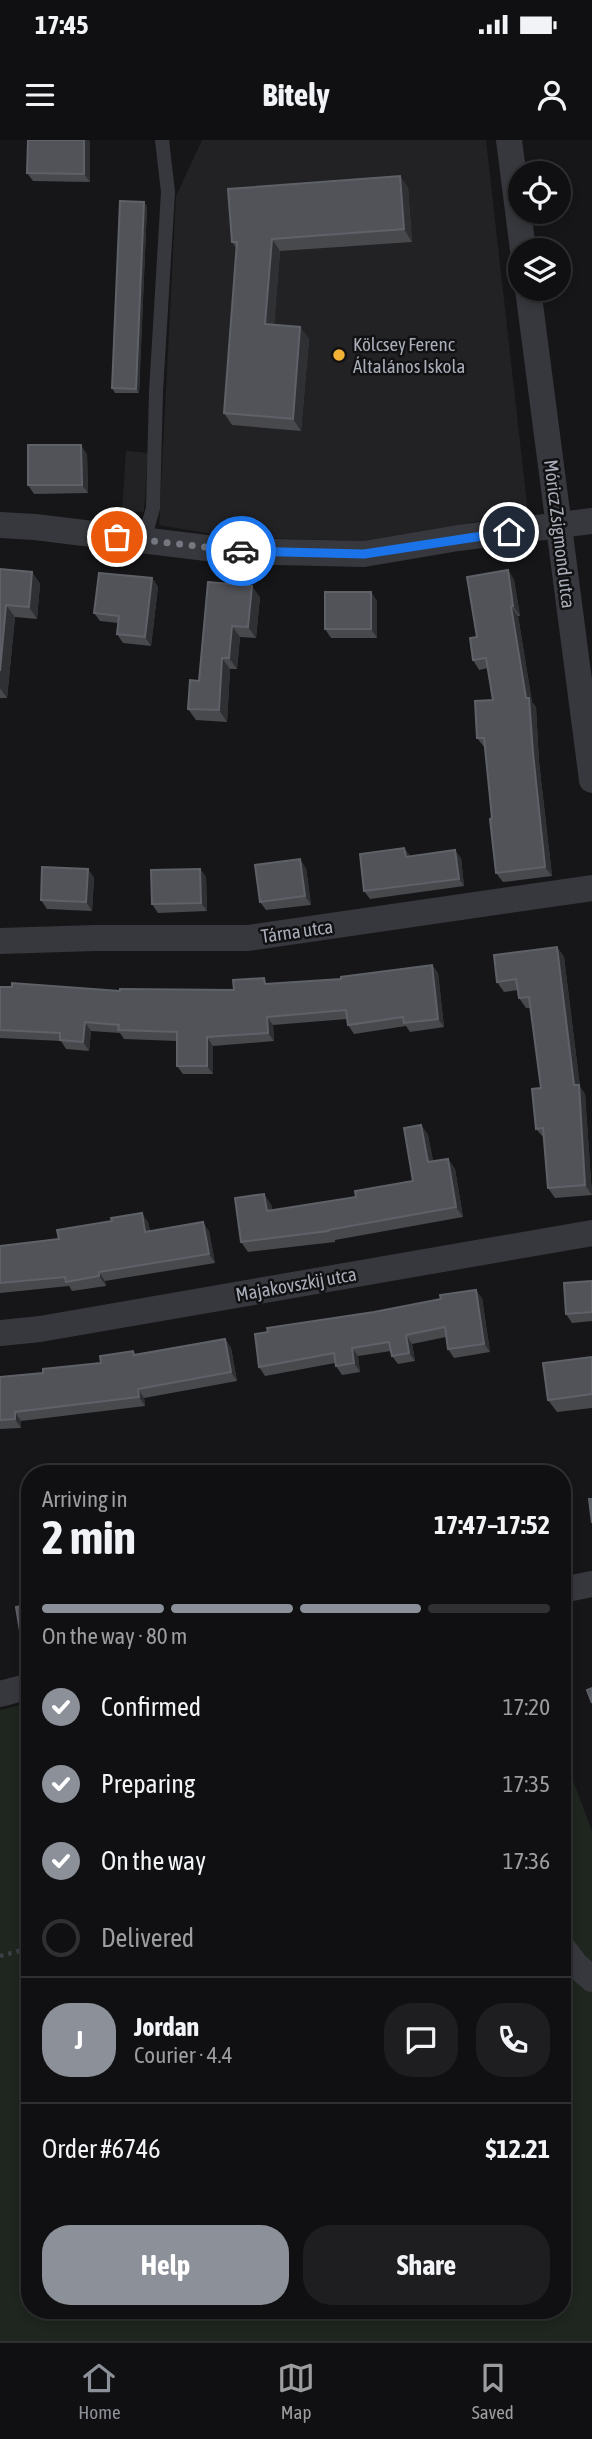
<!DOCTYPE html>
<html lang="en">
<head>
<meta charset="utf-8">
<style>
	:root { --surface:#101012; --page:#1e1e20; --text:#f1f3f6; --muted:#9c9d9f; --line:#303032; --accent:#8c9099 }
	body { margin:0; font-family:"Asap Condensed",sans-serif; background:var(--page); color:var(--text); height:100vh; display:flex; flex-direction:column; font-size:26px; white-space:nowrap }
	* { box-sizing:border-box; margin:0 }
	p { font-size:23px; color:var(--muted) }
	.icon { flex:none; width:38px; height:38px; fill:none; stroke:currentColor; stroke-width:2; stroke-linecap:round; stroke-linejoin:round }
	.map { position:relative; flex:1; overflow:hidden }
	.side { position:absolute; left:21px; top:1325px; width:550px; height:854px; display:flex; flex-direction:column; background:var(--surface); border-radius:28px; box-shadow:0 4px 10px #0003,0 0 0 2px var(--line) }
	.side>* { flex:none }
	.buttons { position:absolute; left:508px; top:21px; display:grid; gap:14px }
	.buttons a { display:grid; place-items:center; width:63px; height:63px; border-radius:50%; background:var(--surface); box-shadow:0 4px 10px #0003,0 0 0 2px var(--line); font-size:35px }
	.pin { position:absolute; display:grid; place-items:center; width:60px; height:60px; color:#fff; margin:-30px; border:4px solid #fff; border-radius:50%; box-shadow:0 2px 7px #0007 }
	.courier { position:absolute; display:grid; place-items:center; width:70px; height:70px; margin:-35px; border:5px solid #1a73e8; border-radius:50%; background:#fff; color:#222; box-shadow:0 2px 9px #0007 }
	.head em { font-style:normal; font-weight:700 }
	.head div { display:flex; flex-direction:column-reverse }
	.head { display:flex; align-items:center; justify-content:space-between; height:119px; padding:0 21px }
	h1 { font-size:46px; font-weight:700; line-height:52px }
	.bar { display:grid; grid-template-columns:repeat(4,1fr); gap:10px 7px; align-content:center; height:84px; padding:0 21px }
	.bar i { height:9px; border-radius:5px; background:var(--line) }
	.bar .active { background:var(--accent) }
	.bar p { grid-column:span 4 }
	.line { display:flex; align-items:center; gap:18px; padding:0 21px; border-top:2px solid var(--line) }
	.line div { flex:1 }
	.round { display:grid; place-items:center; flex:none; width:74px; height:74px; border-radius:28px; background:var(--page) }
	ol { padding:0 21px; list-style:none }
	li { display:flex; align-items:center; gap:21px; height:77px }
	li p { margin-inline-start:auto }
	li .icon { padding:7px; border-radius:50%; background:var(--accent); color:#fff; stroke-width:4 }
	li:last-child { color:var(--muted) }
	li i { width:38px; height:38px; border:4px solid var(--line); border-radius:50% }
	.action { display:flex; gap:14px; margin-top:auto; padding:14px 21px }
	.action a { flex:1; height:80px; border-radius:28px; background:var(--accent); color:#fff; font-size:28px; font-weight:700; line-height:80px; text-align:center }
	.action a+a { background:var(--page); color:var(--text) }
	.status { display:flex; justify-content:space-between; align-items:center; height:49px; padding:0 35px; background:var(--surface); direction:ltr }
	.status svg { height:19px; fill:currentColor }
	header { display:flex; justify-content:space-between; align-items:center; height:91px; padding:0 21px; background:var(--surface); font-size:32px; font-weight:700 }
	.dock { display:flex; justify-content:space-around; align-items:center; height:98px; border-top:2px solid var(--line); background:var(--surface); font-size:19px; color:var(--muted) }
	.dock a { display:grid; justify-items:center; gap:4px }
	.dock .active { color:var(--accent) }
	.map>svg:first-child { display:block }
	.built { fill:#222225 }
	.green { fill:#1e261f }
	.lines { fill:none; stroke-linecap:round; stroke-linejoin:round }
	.path { stroke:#3d3f44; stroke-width:4.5; stroke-dasharray:3.5 5; stroke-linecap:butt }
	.lane { stroke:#37383d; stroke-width:14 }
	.street { stroke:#37383d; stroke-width:26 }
	.wall { fill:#47494d }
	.shaded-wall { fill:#2f3033 }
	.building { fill:#525359; stroke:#5f6168; stroke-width:2 }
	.done { stroke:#757880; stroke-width:7; stroke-dasharray:0 12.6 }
	.route { stroke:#1a73e8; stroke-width:9 }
	.poi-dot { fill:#f2b134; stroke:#111113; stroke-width:2.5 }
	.labels { text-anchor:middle; stroke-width:5; stroke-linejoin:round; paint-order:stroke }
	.poi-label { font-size:19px; fill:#a8adb8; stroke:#111113; text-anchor:start }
	.street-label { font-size:19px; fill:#a8adb8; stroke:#111113 }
</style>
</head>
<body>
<div class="status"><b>17:45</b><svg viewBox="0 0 49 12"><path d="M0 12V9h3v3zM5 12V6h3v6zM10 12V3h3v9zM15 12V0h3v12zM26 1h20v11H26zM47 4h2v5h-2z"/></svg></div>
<header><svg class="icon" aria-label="menu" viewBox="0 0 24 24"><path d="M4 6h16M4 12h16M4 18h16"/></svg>Bitely<svg class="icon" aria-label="person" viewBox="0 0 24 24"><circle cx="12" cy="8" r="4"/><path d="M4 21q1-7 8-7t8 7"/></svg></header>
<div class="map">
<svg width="592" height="2201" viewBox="0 0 592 2201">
	<rect width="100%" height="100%" fill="#161618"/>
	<path class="built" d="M202 0H486L528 373 363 401 229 397 159 385 176 56Z
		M126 311 148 313 144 372 122 371Z"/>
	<path class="green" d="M30 1563V2170H562V1612L592 1691V2201H0V1570Z"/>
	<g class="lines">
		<path class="path" d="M0 1816 30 1808"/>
		<path class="lane" d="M144 400 153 368 156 252 168 52 162 0"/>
		<path class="street" d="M509 0 523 110
			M528 149 592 640
			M0 385 35 387 231 411 364 414 458 398 592 381
			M0 801 95 798H248L592 748
			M0 1193 40 1189 592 1093
			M562 1450 592 1444
			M0 1554 30 1546
			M562 1807 575 1824 592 1839"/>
	</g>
	<path class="wall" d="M90 2V42L33 41 27 33Z
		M400 36 408 48 412 102 280 111 274 185 300 187 309 199 301 291 232 285 224 273 237 109 232 102Z
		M147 66 139 253H115L112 248Z
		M87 314 88 353 34 354 28 345Z
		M0 429 32 432 40 444 37 479 15 477 7 558H0Z
		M508 430 514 440 520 476H518L532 562 536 567 539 622 552 736 503 742 496 733 492 678 485 608 477 598 493 560 488 528 479 530 473 520 477 497Z
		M152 438 158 447 151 506 123 503 117 494 118 483 100 481 94 473Z
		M208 442 260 457 256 498 240 497 237 529H230L227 582 196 580 188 569 199 541Z
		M371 452 377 461V498H331L325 489Z
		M410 715V716L461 718 464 746 370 759 364 751Z
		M306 728 311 765 266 770 260 762Z
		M200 729 206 737 207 771 158 773 152 764Z
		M94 737 92 771 47 769 41 760Z
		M557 807 564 817 580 947 585 954 592 1055 555 1058 548 1048 544 998 536 989 541 948 531 868H526L519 858 518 850 504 852 497 842Z
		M432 825 438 833 444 887 410 892 406 886 354 894 348 885 347 879 273 885 274 901 213 906V934H183L177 926V901L124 899 120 893 91 891 89 911 66 909 61 901 0 898V847L120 851 234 850 268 844 341 839Z
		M421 985 428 995 433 1021 448 1019 455 1029 463 1077 335 1100V1102L248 1112 241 1102 271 1064 272 1070 356 1057 413 1041Z
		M148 1082 150 1091H209L215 1123 105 1141 106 1146 72 1151 69 1146 0 1153V1106L59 1099Z
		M592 1141V1181L572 1183 566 1174Z
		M482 1158 490 1212 454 1218 448 1209 446 1197 412 1204 415 1221 398 1224 392 1216 391 1211 358 1216 360 1232 342 1235 336 1226 335 1223 265 1236 259 1227Z
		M225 1199 231 1208 237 1241 144 1258 145 1266 21 1281V1288L0 1289V1237L43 1233 101 1223 133 1211 135 1215Z
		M592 1217V1268L557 1272 548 1260Z
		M30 1464V1511H28L22 1503Z"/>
	<path class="shaded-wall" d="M84 0H89L90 2V42L84 34Z
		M400 36 408 48 412 102 404 89Z
		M144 62 147 66 139 253 136 249Z
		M272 99 280 111 273 196 265 184Z
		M300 187 309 199 301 291 293 279Z
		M81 305 87 314 88 353 82 345Z
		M508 430 514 440 520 476 513 466Z
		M32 432 40 444 37 479 29 467Z
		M152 438 158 447 151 506 145 497Z
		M252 446 260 457 256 498 248 487Z
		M371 452 377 461V498L371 489Z
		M6 465 15 477 7 558 0 548V531Z
		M511 466 518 476 532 562 536 567 539 622 552 736 545 727 526 558Z
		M232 486 240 497 237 529 229 518Z
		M222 518 230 529 227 582 219 570Z
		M404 708 410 715 411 725 406 717Z
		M455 710 461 718 464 746 459 739Z
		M300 719 306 728 311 765 305 756Z
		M88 729 94 737 92 771 86 762Z
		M200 729 206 737 207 771 201 763Z
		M557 807 564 817 580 947 585 954 592 1055 585 1045 574 945Z
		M432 825 438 833 444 887 438 879Z
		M267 877 273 885 274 901 268 893Z
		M85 882 91 891 89 911 83 902Z
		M207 897 213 906V934L207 926Z
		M421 985 428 995 435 1032 428 1022Z
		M448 1019 455 1029 463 1077 456 1067Z
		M264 1054 271 1064 274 1081 267 1071Z
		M142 1073 148 1082 152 1101 145 1092Z
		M203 1082 209 1091 215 1123 209 1114Z
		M99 1132 105 1141 106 1146 99 1136Z
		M476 1150 482 1158 490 1212 484 1204Z
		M406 1195 412 1204 415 1221 409 1213Z
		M225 1199 231 1208 237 1241 231 1232Z
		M352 1208 358 1216 360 1232 354 1223Z
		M138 1249 144 1258 145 1266 139 1257Z
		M15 1272 21 1281V1288L15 1279Z"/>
	<path class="building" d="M28 0H84V34L27 33Z
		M400 36 404 89 272 99 265 184 300 187 293 279 224 273 237 102H232L228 49Z
		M120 61 144 62 136 249 112 248Z
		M28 305H81L82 345H28Z
		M0 429 32 432 29 467 6 465 0 531Z
		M508 430 513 466H511L526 558H529L533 613 545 727 496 733 490 679 492 678 484 598H477L475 561 493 560 486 518 473 520 470 498 477 497 467 437Z
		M99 433 152 438 145 497 117 494 119 476 94 473Z
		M208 442 252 446 248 487 232 486 229 518H222L219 570 188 569 190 540 199 541Z
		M325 452H371V489H325Z
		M404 708 406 717 455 710 459 739 364 751 360 714Z
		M300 719 305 756 260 762 255 725Z
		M42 727 88 729 86 762 41 760Z
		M200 729 201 763 152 764 151 730Z
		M557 807 574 945H579L585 1045 548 1048 543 988 536 989 532 949 541 948 529 857 519 858 516 839 497 842 494 815Z
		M432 825 438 879 404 883 403 877 348 885 346 870 267 877 268 893 207 897V926H177V892L118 890 119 885 85 882 83 902 60 900V893L0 890V847H12V843L120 851V849L234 850 233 840 264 838 265 844 341 839V837Z
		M421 985 428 1022 448 1019 456 1067 328 1090V1091L241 1102 235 1058 264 1054 267 1071 356 1057 355 1051 413 1041 404 988Z
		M142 1073 145 1092 203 1082 209 1114 99 1132V1136L66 1142 65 1137 0 1143V1106L59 1099 57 1090 112 1081 111 1078Z
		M592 1141V1172L566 1174 564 1143Z
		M476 1150 484 1204 448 1209 445 1187 406 1195 409 1213 392 1216 389 1202 352 1208 354 1223 336 1226 334 1213 259 1227 255 1194 268 1192 267 1188 374 1172 441 1159 440 1155Z
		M225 1199 231 1232 138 1249 139 1257 15 1272V1279L0 1280V1237L43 1233V1229L101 1223 100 1216 133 1211 134 1215Z
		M592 1217V1254L548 1260 543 1223Z
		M589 1359H592V1383Z
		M30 1464V1502L22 1503 16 1467Z
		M592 1548V1563L587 1550Z"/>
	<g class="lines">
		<path class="done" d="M117 397 241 411"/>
		<path class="route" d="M241 411 364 414 509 392"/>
	</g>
	<circle class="poi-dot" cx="339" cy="215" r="7"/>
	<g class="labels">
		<g class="poi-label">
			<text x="353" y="211">Kölcsey Ferenc<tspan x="353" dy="22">Általános Iskola</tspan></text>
		</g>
		<g class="street-label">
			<text transform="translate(560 394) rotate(83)" y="7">Móricz Zsigmond utca</text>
			<text transform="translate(297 791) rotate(-8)" y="7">Tárna utca</text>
			<text transform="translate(296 1144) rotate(-10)" y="7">Majakovszkij utca</text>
		</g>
	</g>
</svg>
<div class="buttons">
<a><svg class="icon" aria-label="locate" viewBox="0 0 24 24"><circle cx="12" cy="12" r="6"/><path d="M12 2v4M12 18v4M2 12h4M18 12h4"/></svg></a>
<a><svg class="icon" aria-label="layers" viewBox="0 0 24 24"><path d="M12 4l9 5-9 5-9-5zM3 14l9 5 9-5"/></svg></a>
</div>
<div class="pin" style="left:117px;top:397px;background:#ea580c"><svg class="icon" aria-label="bag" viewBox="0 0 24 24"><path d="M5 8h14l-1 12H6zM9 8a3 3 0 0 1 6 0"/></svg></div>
<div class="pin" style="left:509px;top:392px;background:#1f2937"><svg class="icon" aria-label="home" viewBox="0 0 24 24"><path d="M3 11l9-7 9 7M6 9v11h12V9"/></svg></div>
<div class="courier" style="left:241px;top:411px"><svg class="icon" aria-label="car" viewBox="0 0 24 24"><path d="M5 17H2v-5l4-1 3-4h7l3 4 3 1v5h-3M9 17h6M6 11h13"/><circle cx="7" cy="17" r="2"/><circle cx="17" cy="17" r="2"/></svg></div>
<section class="side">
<div class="head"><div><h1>2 min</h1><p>Arriving in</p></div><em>17:47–17:52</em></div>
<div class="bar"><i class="active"></i><i class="active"></i><i class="active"></i><i></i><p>On the way · 80 m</p></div>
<ol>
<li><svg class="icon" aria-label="check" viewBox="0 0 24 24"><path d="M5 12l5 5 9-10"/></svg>Confirmed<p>17:20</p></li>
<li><svg class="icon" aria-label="check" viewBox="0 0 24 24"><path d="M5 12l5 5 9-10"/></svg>Preparing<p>17:35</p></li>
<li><svg class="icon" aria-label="check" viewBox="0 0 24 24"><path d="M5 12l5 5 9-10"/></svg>On the way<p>17:36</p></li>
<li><i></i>Delivered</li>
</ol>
<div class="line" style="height:126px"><b class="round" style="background:var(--accent);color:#fff">J</b><div><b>Jordan</b><p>Courier · 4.4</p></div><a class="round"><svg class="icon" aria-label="chat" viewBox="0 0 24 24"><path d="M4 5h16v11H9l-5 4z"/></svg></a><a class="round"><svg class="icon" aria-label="phone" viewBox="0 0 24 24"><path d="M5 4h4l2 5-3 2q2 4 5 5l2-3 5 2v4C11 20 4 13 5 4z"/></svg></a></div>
<div class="line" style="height:91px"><div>Order #6746</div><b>$12.21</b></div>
<div class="action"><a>Help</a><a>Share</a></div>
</section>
</div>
<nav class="dock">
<a class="active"><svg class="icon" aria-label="home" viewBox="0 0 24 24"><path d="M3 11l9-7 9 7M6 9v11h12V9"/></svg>Home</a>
<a><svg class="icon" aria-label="map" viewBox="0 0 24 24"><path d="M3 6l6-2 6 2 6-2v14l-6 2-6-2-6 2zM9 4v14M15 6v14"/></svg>Map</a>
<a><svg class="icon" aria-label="saved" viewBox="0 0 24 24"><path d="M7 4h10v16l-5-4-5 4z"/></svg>Saved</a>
</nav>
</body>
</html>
